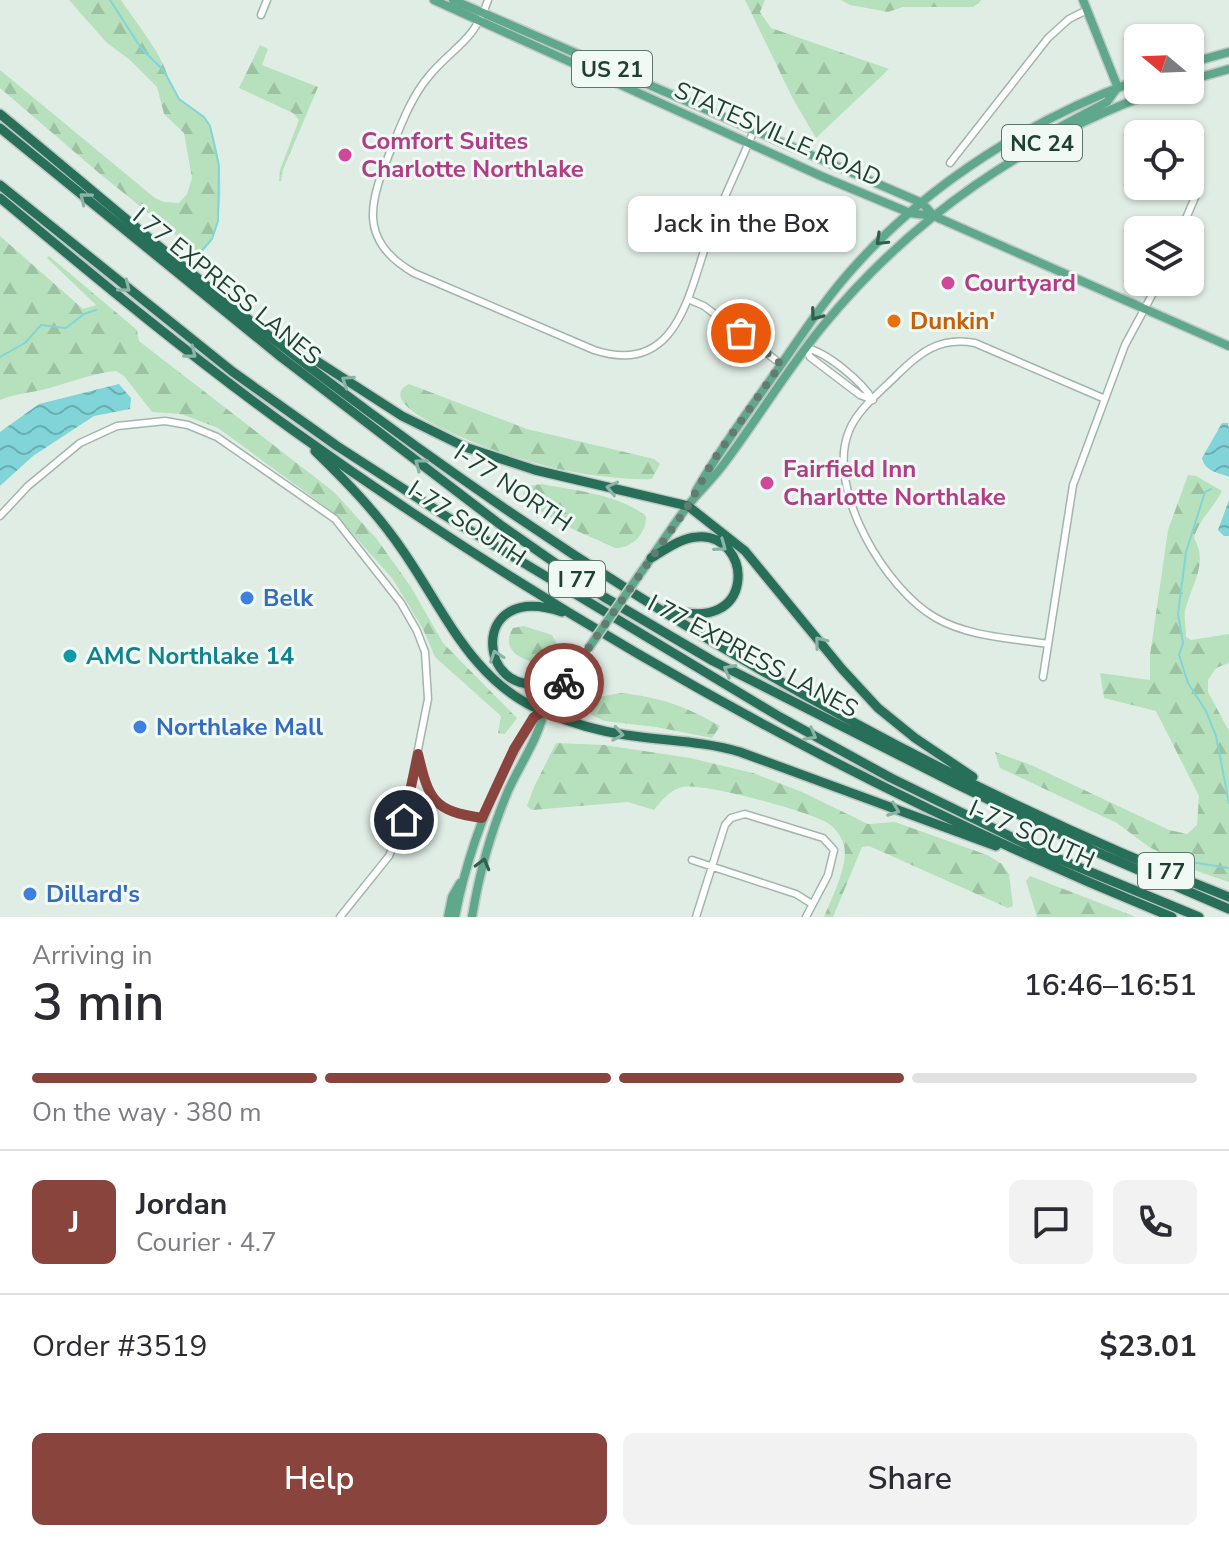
<!DOCTYPE html>
<html lang="en">
<head>
<meta charset="utf-8">
<style>
	:root { --surface:#fff; --page:#f2f2f3; --text:#2b2b33; --muted:#7c7c81; --line:#e1e1e2; --accent:#8a443e }
	body { margin:0; font-family:"Nunito Sans",sans-serif; background:var(--page); color:var(--text); height:100vh; display:flex; flex-direction:column; font-size:30px; white-space:nowrap }
	* { box-sizing:border-box; margin:0 }
	p { font-size:26px; color:var(--muted) }
	.icon { flex:none; width:44px; height:44px; fill:none; stroke:currentColor; stroke-width:2; stroke-linecap:round; stroke-linejoin:round }
	.map { position:relative; height:917px; overflow:hidden }
	.drawer { display:flex; flex-direction:column; background:var(--surface); flex:1 }
	.drawer>* { flex:none }
	.needle { width:52px; rotate:289deg }
	.controls { position:absolute; left:1124px; top:24px; display:grid; gap:16px }
	.controls a { display:grid; place-items:center; width:80px; height:80px; border-radius:12px; background:var(--surface); box-shadow:0 2px 6px #0004; font-size:40px }
	.pin { position:absolute; display:grid; place-items:center; width:68px; height:68px; color:#fff; margin:-34px; border:4px solid #fff; border-radius:50%; box-shadow:0 2px 8px #0007 }
	.courier { position:absolute; display:grid; place-items:center; width:80px; height:80px; margin:-40px; border:6px solid #8a443e; border-radius:50%; background:#fff; color:#222; box-shadow:0 2px 10px #0007 }
	.bubble { position:absolute; height:56px; border-radius:12px; background:var(--surface); box-shadow:0 2px 6px #0004; font-size:26px; font-weight:600; line-height:56px; text-align:center }
	.headline em { font-style:normal; font-weight:600 }
	.headline div { display:flex; flex-direction:column-reverse }
	.headline { display:flex; align-items:center; justify-content:space-between; height:136px; padding:0 32px }
	h1 { font-size:52px; font-weight:600; line-height:60px }
	.bar { display:grid; grid-template-columns:repeat(4,1fr); gap:12px 8px; align-content:center; height:96px; padding:0 32px }
	.bar i { height:10px; border-radius:6px; background:var(--line) }
	.bar .current { background:var(--accent) }
	.bar p { grid-column:span 4 }
	.line { display:flex; align-items:center; gap:20px; padding:0 32px; border-top:2px solid var(--line) }
	.line div { flex:1 }
	.round { display:grid; place-items:center; flex:none; width:84px; height:84px; border-radius:12px; background:var(--page) }
	.cta { display:flex; gap:16px; margin-top:auto; padding:16px 32px }
	.cta a { flex:1; height:92px; border-radius:12px; background:var(--accent); color:#fff; font-size:32px; font-weight:600; line-height:92px; text-align:center }
	.cta a+a { background:var(--page); color:var(--text) }
	.map>svg:first-child { display:block }
	.forest { fill:url(#forest-firs) }
	.water { fill:url(#water-waves) }
	.lines { fill:none; stroke-linecap:round; stroke-linejoin:round }
	.stream { stroke:#81d5d9; stroke-width:2 }
	.minor-casing { stroke:#a2b5ac; stroke-width:9 }
	.major-casing { stroke:#c0c9c6; stroke-width:11 }
	.highway-casing { stroke:#c0c9c6; stroke-width:12 }
	.minor { stroke:#fff; stroke-width:6 }
	.major { stroke:#5fa88c; stroke-width:8 }
	.highway { stroke:#276f58; stroke-width:9 }
	.major-bridge-casing { stroke:#c0c9c6; stroke-width:11; stroke-linecap:butt }
	.major-bridge { stroke:#5fa88c; stroke-width:8 }
	.oneway { stroke:#8cb4a6 }
	.oneway2 { stroke:#325e4e }
	.done { stroke:#627c71; stroke-width:8; stroke-dasharray:0 14.4 }
	.route { stroke:#8a443e; stroke-width:10 }
	.hotel-dot { fill:#d1479c; stroke:#f1f9f4; stroke-width:3 }
	.food-dot { fill:#e8710a; stroke:#f1f9f4; stroke-width:3 }
	.shop-dot { fill:#3f7fe0; stroke:#f1f9f4; stroke-width:3 }
	.culture-dot { fill:#0f9aa8; stroke:#f1f9f4; stroke-width:3 }
	.labels { text-anchor:middle; stroke-width:6; stroke-linejoin:round; paint-order:stroke }
	.shield { fill:#f1f9f4; stroke:#5d776d; stroke-width:2 }
	.shield-label { font-size:22px; font-weight:bold; fill:#1e3f33 }
	.street-label { font-size:24px; fill:#1e3f33; stroke:#f1f9f4 }
	.hotel-label { font-size:24px; font-weight:bold; fill:#b23c85; stroke:#f1f9f4; text-anchor:start }
	.food-label { font-size:24px; font-weight:bold; fill:#c56008; stroke:#f1f9f4; text-anchor:start }
	.shop-label { font-size:24px; font-weight:bold; fill:#366cbe; stroke:#f1f9f4; text-anchor:start }
	.culture-label { font-size:24px; font-weight:bold; fill:#0d838f; stroke:#f1f9f4; text-anchor:start }
</style>
</head>
<body>
<div class="map">
<svg width="1229" height="917" viewBox="0 0 1229 917">
	<defs>
		<pattern id="forest-firs" width="22" height="20" patternUnits="userSpaceOnUse" patternTransform="scale(2)"><rect width="22" height="20" fill="#b6e1bc"/><path d="M5 1l3.5 6h-7zM16 11l3.5 6h-7z" fill="#9cc2a2"/></pattern>
		<pattern id="water-waves" width="16" height="10" patternUnits="userSpaceOnUse" patternTransform="scale(2)"><rect width="16" height="10" fill="#81d5d9"/><path d="M0 5q4-4 8 0t8 0" fill="none" stroke="#69aeb1"/></pattern>
	</defs>
	<rect width="100%" height="100%" fill="#e0ede5"/>
	<path class="forest" d="M69 0H121C134 20 151 40 162 62 168 73 169 86 177 96 185 108 203 111 209 124 223 154 229 232 199 254L99 173 0 88V70L155 198 164 202 179 203 187 194 192 178 184 133 164 114 157 87 131 61 106 42Z
		M745 0H765L760 12 771 28 889 69 816 138 793 99Z
		M841 0H982L973 7H903L888 12 850 5Z
		M260 45 268 49 262 65 318 87 283 170 281 181H279L280 170 299 120 293 113 239 88Z
		M0 236 83 309 96 305 47 258 49 256 137 330 139 341 334 492 376 538 411 587 443 643 517 718 505 734 498 733 501 716 435 657 423 629 392 578 334 513 218 428 181 414 152 412 124 376 116 371C93 373 72 382 49 388 32 393 16 393 0 400Z
		M409 384 527 429 654 459 660 464 652 479C630 480 607 477 584 474 560 470 535 463 512 456 495 451 366 406 409 384Z
		M1188 475 1196 476 1222 491C1213 509 1199 519 1194 538 1209 564 1191 585 1185 611 1184 619 1186 628 1186 637L1191 640 1229 634V663L1216 668 1208 680V692L1229 731V882L1197 871 1149 847 1117 823 1000 768 995 752 1031 765 1169 830 1187 834 1197 825 1199 796 1156 711 1104 698 1100 673 1150 680V655L1168 530Z
		M542 484C577 491 617 494 646 516 647 533 632 549 615 548 591 536 536 517 523 494L527 486Z
		M524 626 552 635 558 646 554 656 547 663C527 664 498 652 513 628Z
		M620 693C660 697 685 706 720 726L712 738 656 727 604 721 590 714V704L599 697Z
		M556 743 604 745 690 758 753 773 802 792 868 824 895 822 987 855 1002 864 1009 874 1013 906 1008 908 869 846 862 847 833 917H824C831 900 849 864 844 846 842 837 834 826 826 822 806 811 703 782 682 787 670 790 661 801 654 810L628 802 532 810 527 806 534 787Z
		M1030 876 1136 917H1037L1026 881Z"/>
	<path class="water" d="M119 384 131 398 130 409 94 416 33 456 0 486V432L39 404Z
		M1222 423H1228L1229 429V477C1218 472 1205 472 1202 458Z
		M1229 500V536H1224L1218 530Z"/>
	<g class="lines">
		<path class="stream" d="M110 0 141 48 164 71 179 99 204 117 210 126 219 166 218 221 212 239 199 254
			M0 357 25 343 41 325 66 328 84 314 96 310
			M1211 489 1205 492 1186 552 1178 614 1183 643 1179 655 1188 683 1206 711 1216 736 1229 803
			M1178 860 1229 868"/>
		<g class="minor-casing">
			<path id="minor" d="M488 0C474 42 454 46 429 76 412 96 402 122 392 147 371 199 355 239 414 273L594 350C679 378 689 290 710 233 723 198 740 165 754 130
				M261 15 267 0
				M950 163 1048 38 1069 19 1087 10
				M1181 230 1196 195
				M688 299 704 306 781 364
				M806 348 810 357 860 395 873 400
				M806 348C827 352 862 382 873 400
				M0 516 28 486 80 443 117 426 165 421 188 425 217 437 335 519 401 603 417 631 425 652 428 699 404 820 389 856 340 917
				M1048 644C1011 638 969 637 936 618 886 590 825 489 849 431 857 410 880 392 896 376 919 353 940 336 975 343L1105 399
				M1043 677 1073 485 1125 345 1159 282
				M418 757C429 801 437 811 482 818
				M692 860 796 894 812 904
				M696 917 725 825 731 818 745 814 823 838 834 850 828 875 806 917"/>
		</g>
		<g class="major-casing">
			<path id="major" d="M434 0 821 176 910 213 934 216 1229 346
				M453 0 922 203 934 216
				M1083 0 1118 88
				M1190 63 1229 52
				M1190 80 1229 69
				M1043 136 1107 102 1117 88
				M696 491C718 452 745 416 771 379 798 341 823 301 855 266 930 182 1032 119 1138 80
				M642 571C657 550 671 528 687 507 698 492 712 480 723 465 757 420 786 371 822 327 911 218 1028 137 1161 90
				M448 917 452 897 460 883
				M455 917C469 844 495 780 534 717L543 712 578 662
				M472 917C479 874 491 831 508 791 517 770 542 732 543 712"/>
		</g>
		<g class="highway-casing">
			<path id="highway" d="M0 114C108 203 214 295 325 379 601 588 906 771 1229 897
				M0 128 281 357 502 526 604 597 713 661 954 783 1099 853 1229 909
				M0 185 233 372 337 446 444 515 780 717 891 778 1042 852 1199 917
				M0 198C96 278 192 358 294 431 567 626 862 791 1172 917
				M281 338 402 416 465 447 535 470 688 506 745 551 842 669 878 708 915 738 973 777
				M315 451C347 482 378 514 403 551 444 610 473 684 545 712 571 723 598 731 626 735 665 741 703 741 740 752L996 846
				M651 558C665 550 680 538 697 537 754 532 758 639 668 608
				M562 612C466 579 479 702 544 681 557 677 569 666 581 658"/>
		</g>
		<use href="#minor" class="minor"/>
		<use href="#major" class="major"/>
		<use href="#highway" class="highway"/>
		<g class="major-bridge-casing">
			<path id="major-bridge" d="M588 649 642 571"/>
		</g>
		<use href="#major-bridge" class="major-bridge"/>
	</g>
	<defs><path id="oneway-chevron" d="M-2-3.5L2.5 0L-2 3.5" fill="none" stroke-width="1.6" stroke-linecap="round" stroke-linejoin="round" transform="scale(2)"/></defs>
	<g class="oneway">
		<use href="#oneway-chevron" transform="translate(85 198) rotate(-141)"/>
		<use href="#oneway-chevron" transform="translate(125 287) rotate(39)"/>
		<use href="#oneway-chevron" transform="translate(191 353) rotate(38)"/>
		<use href="#oneway-chevron" transform="translate(347 381) rotate(-147)"/>
		<use href="#oneway-chevron" transform="translate(420 464) rotate(-143)"/>
		<use href="#oneway-chevron" transform="translate(612 488) rotate(-167)"/>
		<use href="#oneway-chevron" transform="translate(721 546) rotate(36)"/>
		<use href="#oneway-chevron" transform="translate(820 642) rotate(-129)"/>
		<use href="#oneway-chevron" transform="translate(496 656) rotate(-109)"/>
		<use href="#oneway-chevron" transform="translate(729 670) rotate(-152)"/>
		<use href="#oneway-chevron" transform="translate(618 734) rotate(10)"/>
		<use href="#oneway-chevron" transform="translate(811 735) rotate(29)"/>
		<use href="#oneway-chevron" transform="translate(894 810) rotate(21)"/>
	</g>
	<g class="oneway2">
		<use href="#oneway-chevron" transform="translate(881 240) rotate(136)"/>
		<use href="#oneway-chevron" transform="translate(816 315) rotate(126)"/>
		<use href="#oneway-chevron" transform="translate(483 864) rotate(-75)"/>
	</g>
	<g class="lines">
		<path class="done" d="M564 683 688 506 713 461 781 364 741 333"/>
		<path class="route" d="M404 820 418 754C429 800 433 811 482 818L514 749 534 717 543 712 564 683"/>
	</g>
	<g class="hotel-dot">
		<circle cx="345" cy="155" r="8"/>
		<circle cx="948" cy="283" r="8"/>
		<circle cx="767" cy="483" r="8"/>
	</g>
	<circle class="food-dot" cx="894" cy="321" r="8"/>
	<g class="shop-dot">
		<circle cx="247" cy="598" r="8"/>
		<circle cx="140" cy="727" r="8"/>
		<circle cx="30" cy="894" r="8"/>
	</g>
	<circle class="culture-dot" cx="70" cy="656" r="8"/>
	<g class="labels">
		<g class="shield">
			<rect x="572" y="51" width="80" height="36" rx="6"/>
			<rect x="1002" y="125" width="80" height="36" rx="6"/>
			<rect x="549" y="561" width="56" height="36" rx="6"/>
			<rect x="1138" y="853" width="56" height="36" rx="6"/>
		</g>
		<g class="shield-label">
			<text x="612" y="77">US 21</text>
			<text x="1042" y="151">NC 24</text>
			<text x="577" y="587">I 77</text>
			<text x="1166" y="879">I 77</text>
		</g>
		<g class="street-label">
			<text transform="translate(778 134) rotate(24)" y="8">STATESVILLE ROAD</text>
			<text transform="translate(227 286) rotate(39)" y="8">I 77 EXPRESS LANES</text>
			<text transform="translate(513 488) rotate(34)" y="8">I-77 NORTH</text>
			<text transform="translate(467 523) rotate(33)" y="8">I-77 SOUTH</text>
			<text transform="translate(753 656) rotate(28)" y="8">I 77 EXPRESS LANES</text>
			<text transform="translate(1032 834) rotate(24)" y="8">I-77 SOUTH</text>
		</g>
		<g class="hotel-label">
			<text x="361" y="149">Comfort Suites<tspan x="361" dy="28">Charlotte Northlake</tspan></text>
			<text x="964" y="291">Courtyard</text>
			<text x="783" y="477">Fairfield Inn<tspan x="783" dy="28">Charlotte Northlake</tspan></text>
		</g>
		<g class="food-label">
			<text x="910" y="329">Dunkin'</text>
		</g>
		<g class="shop-label">
			<text x="263" y="606">Belk</text>
			<text x="156" y="735">Northlake Mall</text>
			<text x="46" y="902">Dillard's</text>
		</g>
		<g class="culture-label">
			<text x="86" y="664">AMC Northlake 14</text>
		</g>
	</g>
</svg>
<div class="controls">
<a><svg class="needle" viewBox="-14 -14 28 28"><path d="M0-13l5 13h-10z" fill="#e53935"/><path d="M0 13l5-13h-10z" fill="#7c7c81"/></svg></a>
<a><svg class="icon" aria-label="locate" viewBox="0 0 24 24"><circle cx="12" cy="12" r="6"/><path d="M12 2v4M12 18v4M2 12h4M18 12h4"/></svg></a>
<a><svg class="icon" aria-label="layers" viewBox="0 0 24 24"><path d="M12 4l9 5-9 5-9-5zM3 14l9 5 9-5"/></svg></a>
</div>
<div class="pin" style="left:741px;top:333px;background:#ea580c"><svg class="icon" aria-label="bag" viewBox="0 0 24 24"><path d="M5 8h14l-1 12H6zM9 8a3 3 0 0 1 6 0"/></svg></div>
<div class="pin" style="left:404px;top:820px;background:#1f2937"><svg class="icon" aria-label="home" viewBox="0 0 24 24"><path d="M3 11l9-7 9 7M6 9v11h12V9"/></svg></div>
<div class="courier" style="left:564px;top:683px"><svg class="icon" aria-label="bike" viewBox="0 0 24 24"><circle cx="6" cy="16" r="4"/><circle cx="18" cy="16" r="4"/><path d="M6 16l4-8h5l3 8M10 8l3 8H6M13 5h3"/></svg></div>
<div class="bubble" style="left:628px;top:196px;width:228px">Jack in the Box</div>
</div>
<section class="drawer">
<div class="headline"><div><h1>3 min</h1><p>Arriving in</p></div><em>16:46–16:51</em></div>
<div class="bar"><i class="current"></i><i class="current"></i><i class="current"></i><i></i><p>On the way · 380 m</p></div>
<div class="line" style="height:144px"><b class="round" style="background:var(--accent);color:#fff">J</b><div><b>Jordan</b><p>Courier · 4.7</p></div><a class="round"><svg class="icon" aria-label="chat" viewBox="0 0 24 24"><path d="M4 5h16v11H9l-5 4z"/></svg></a><a class="round"><svg class="icon" aria-label="phone" viewBox="0 0 24 24"><path d="M5 4h4l2 5-3 2q2 4 5 5l2-3 5 2v4C11 20 4 13 5 4z"/></svg></a></div>
<div class="line" style="height:104px"><div>Order #3519</div><b>$23.01</b></div>
<div class="cta"><a>Help</a><a>Share</a></div>
</section>
</body>
</html>
